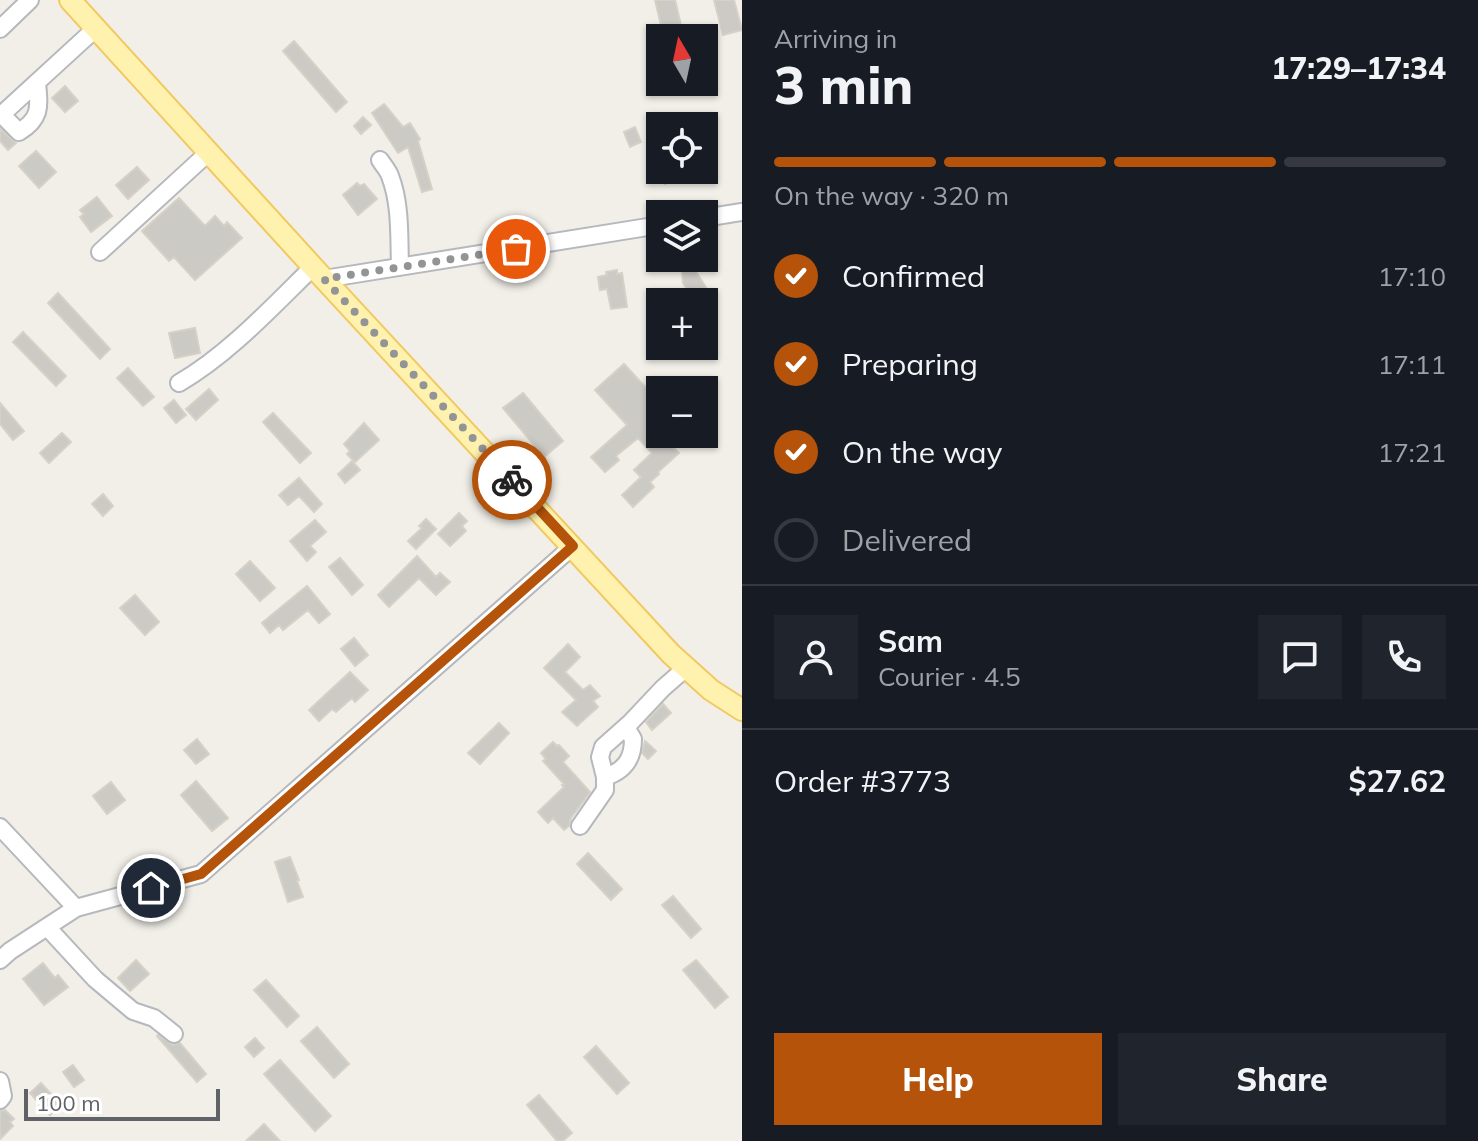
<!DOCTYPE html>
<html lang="en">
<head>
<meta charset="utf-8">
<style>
	:root { --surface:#171b24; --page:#20242c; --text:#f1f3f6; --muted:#9ea1a6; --line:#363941; --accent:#b45309 }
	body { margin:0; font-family:Mulish,sans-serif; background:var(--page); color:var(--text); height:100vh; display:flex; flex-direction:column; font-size:30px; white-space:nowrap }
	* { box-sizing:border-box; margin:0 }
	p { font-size:26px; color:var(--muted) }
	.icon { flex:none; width:44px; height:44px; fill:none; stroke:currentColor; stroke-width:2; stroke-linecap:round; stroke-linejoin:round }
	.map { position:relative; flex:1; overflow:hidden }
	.panel { display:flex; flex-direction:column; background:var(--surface); width:736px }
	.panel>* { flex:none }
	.needle { width:52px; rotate:351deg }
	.buttons { position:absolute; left:646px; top:24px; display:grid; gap:16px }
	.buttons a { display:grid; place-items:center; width:72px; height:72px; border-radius:0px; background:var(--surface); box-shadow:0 2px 6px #0004; font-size:40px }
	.scale { position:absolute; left:24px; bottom:20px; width:196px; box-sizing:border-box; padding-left:8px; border:4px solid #5f6368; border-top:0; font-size:22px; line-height:28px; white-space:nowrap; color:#5f6368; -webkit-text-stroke:6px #fff; paint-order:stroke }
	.pin { position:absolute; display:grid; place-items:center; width:68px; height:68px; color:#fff; margin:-34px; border:4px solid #fff; border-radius:50%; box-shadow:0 2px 8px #0007 }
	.courier { position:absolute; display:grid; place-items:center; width:80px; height:80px; margin:-40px; border:6px solid #b45309; border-radius:50%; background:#fff; color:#222; box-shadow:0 2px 10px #0007 }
	.headline em { font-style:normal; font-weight:800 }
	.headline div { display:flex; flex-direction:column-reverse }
	.headline { display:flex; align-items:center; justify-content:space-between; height:136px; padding:0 32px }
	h1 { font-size:52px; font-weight:800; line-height:60px }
	.bar { display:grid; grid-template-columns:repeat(4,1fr); gap:12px 8px; align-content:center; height:96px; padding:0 32px }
	.bar i { height:10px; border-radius:6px; background:var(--line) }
	.bar .active { background:var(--accent) }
	.bar p { grid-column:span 4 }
	.line { display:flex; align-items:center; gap:20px; padding:0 32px; border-top:2px solid var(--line) }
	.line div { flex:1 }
	.round { display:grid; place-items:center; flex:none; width:84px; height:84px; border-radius:0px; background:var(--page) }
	ol { padding:0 32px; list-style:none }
	li { display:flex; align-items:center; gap:24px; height:88px }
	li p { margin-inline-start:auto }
	li .icon { padding:8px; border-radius:50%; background:var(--accent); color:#fff; stroke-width:4 }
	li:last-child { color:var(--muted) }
	li i { width:44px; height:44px; border:4px solid var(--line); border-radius:50% }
	.cta { display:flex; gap:16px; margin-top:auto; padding:16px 32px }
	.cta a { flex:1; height:92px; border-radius:0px; background:var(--accent); color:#fff; font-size:32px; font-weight:800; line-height:92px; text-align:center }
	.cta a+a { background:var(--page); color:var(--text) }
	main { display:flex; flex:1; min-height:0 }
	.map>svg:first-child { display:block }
	.building { fill:#cccac5; stroke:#d6d1c6; stroke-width:2 }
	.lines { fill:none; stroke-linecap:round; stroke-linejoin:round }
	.minor-casing { stroke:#b5b8bc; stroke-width:20 }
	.major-casing { stroke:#f2c960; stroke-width:24 }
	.minor { stroke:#fff; stroke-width:16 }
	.major { stroke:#fff2af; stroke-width:20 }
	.done { stroke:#929495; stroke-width:8; stroke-dasharray:0 14.4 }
	.route { stroke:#b45309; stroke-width:10 }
</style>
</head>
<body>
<main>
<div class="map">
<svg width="742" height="1141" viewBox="0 0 742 1141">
	<rect width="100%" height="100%" fill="#f1efe8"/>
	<path class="building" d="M655 0H675L684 38H664Z
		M714 0H734L742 30 723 35Z
		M294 41 347 102 336 112 283 51Z
		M65 86 78 101 65 112 52 98Z
		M384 104 403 127 410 123 420 139 418 141 432 189 422 192 408 147 398 153 372 113Z
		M363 117 371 125 361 134 354 126Z
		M635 127 641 142 630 147 624 132Z
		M0 129 16 143 8 150 0 141Z
		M36 151 56 172 39 188 19 166Z
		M137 167 149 180 128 199 116 185Z
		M657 170H690L665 184Z
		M357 183 360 186 364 184 377 199 358 215 343 195Z
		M97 197 112 216 91 232 80 217 84 214 80 210Z
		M179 198 205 226 215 216 224 226 227 222 242 238 195 280 174 257 169 261 142 231Z
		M681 258H706V270H695L710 294 698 302H695L683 283Z
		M617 270V274L622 273 627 307 611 309 607 289 600 290 598 277 607 275 606 272Z
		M58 293 110 349 100 359 48 303Z
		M195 328 200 353 175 358 169 333Z
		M23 332 66 376 56 386 13 342Z
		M624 364 660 403V434L679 453 658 472 659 474 650 482 654 487 633 507 622 495 641 477 634 470 652 453 638 438 616 456 619 460 605 472 591 457 627 425 595 390Z
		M128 368 154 397 143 406 117 378Z
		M209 389 218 400 196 420 186 409Z
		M523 393 563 441 544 457 503 408Z
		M174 400 186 415 176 423 164 408Z
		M0 403 24 431 13 440 0 424Z
		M273 413 311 453 300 463 263 422Z
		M364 423 379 440 355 462 347 454 350 451 344 444Z
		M62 433 71 442 49 463 40 453Z
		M352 461 360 470 345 483 338 474Z
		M299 478 322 504 314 512 299 496 288 505 279 495Z
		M103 494 113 506 103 516 92 504Z
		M459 513 467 521 462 526 466 531 450 546 438 534Z
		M426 519 436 529 416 549 408 541 422 528 419 526Z
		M315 520 326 532 310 546 316 552 307 561 290 541Z
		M417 556 436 577 440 573 450 582 436 595 419 578 389 607 378 595Z
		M340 558 363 585 352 595 329 567Z
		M250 561 275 588 260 601 236 574Z
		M307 586 330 614 319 623 308 610 283 630 279 625 270 633 262 623Z
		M135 595 159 622 145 635 120 608Z
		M354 638 368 655 355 666 341 649Z
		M568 644 580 657 565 672 583 690 590 685 600 696 593 701 598 707 577 726 562 712 576 700 544 668Z
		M350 672 368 690 355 702 352 698 336 712 332 709 319 721 309 710Z
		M663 704 671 713 652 730 646 722Z
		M499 723 509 733 480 764 468 753Z
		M197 739 209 754 196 764 184 750Z
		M645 741 656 751 648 759 642 753Z
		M553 742 557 746 559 745 569 756 563 762 590 792 571 818 569 826 564 830 553 818 548 823 538 812 564 787 562 785 564 784 543 761 546 759 541 753Z
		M196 781 228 818 212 831 181 795Z
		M111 782 125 800 107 814 93 796Z
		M588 853 622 889 611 900 577 864Z
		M290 857 299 880 297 881 303 897 288 902 275 862Z
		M673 896 701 929 691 938 662 905Z
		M136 960 149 974 130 991 118 978Z
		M696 960 728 997 715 1008 683 970Z
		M43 963 55 978 58 975 68 987 44 1005 23 979Z
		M266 980 299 1016 287 1027 254 990Z
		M317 1027 349 1064 334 1078 301 1041Z
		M158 1035 172 1045 180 1043 206 1074 197 1082 157 1036Z
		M255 1038 264 1048 254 1057 245 1047Z
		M596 1046 629 1083 617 1094 584 1057Z
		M280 1060 331 1116 315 1131 264 1074Z
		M73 1065 84 1080 74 1087 63 1072Z
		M41 1083 61 1105 50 1115 30 1093Z
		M539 1095 572 1133 563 1141H557L527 1105Z
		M5 1110 14 1119 10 1122 13 1126 0 1139V1111Z
		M264 1124 280 1141H246Z"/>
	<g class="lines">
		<g class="minor-casing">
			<path id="minor" d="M0 29 30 0
				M1 114 19 132C42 118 39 106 37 82
				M0 116 95 29
				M380 160C383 165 388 170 390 176 401 204 399 238 400 267
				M704 218 742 212
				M100 252 209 152
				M324 279 660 225
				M179 383C228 355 273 306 313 267
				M605 777C624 771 633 760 633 739L626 727
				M580 826 605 790V777L600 757 603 747 630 723 663 688 686 668
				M0 827 76 908
				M47 927 95 979 133 1011 154 1018 174 1034
				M0 960 10 951 76 908 201 874 573 546
				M0 1081 3 1096 0 1100"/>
		</g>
		<g class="major-casing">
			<path id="major" d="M70 0 324 279 671 654 711 690 742 710"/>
		</g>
		<use href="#minor" class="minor"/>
		<use href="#major" class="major"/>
	</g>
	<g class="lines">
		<path class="done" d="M512 480 324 279 516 249"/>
		<path class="route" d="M151 888 201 874 573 546 512 480"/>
	</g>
</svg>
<div class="buttons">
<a><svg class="needle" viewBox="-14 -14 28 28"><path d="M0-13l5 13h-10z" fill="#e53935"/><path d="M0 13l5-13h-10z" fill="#9ea1a6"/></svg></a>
<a><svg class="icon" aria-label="locate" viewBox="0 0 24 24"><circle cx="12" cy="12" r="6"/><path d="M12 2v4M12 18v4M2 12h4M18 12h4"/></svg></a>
<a><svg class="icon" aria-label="layers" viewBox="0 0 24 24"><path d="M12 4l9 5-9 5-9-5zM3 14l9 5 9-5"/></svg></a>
<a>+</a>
<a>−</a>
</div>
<div class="scale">100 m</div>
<div class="pin" style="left:516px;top:249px;background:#ea580c"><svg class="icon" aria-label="bag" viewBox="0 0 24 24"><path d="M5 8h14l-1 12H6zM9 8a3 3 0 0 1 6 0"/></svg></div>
<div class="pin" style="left:151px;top:888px;background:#1f2937"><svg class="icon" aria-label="home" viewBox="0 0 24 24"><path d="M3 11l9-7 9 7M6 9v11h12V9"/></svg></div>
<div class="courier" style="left:512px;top:480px"><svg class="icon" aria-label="bike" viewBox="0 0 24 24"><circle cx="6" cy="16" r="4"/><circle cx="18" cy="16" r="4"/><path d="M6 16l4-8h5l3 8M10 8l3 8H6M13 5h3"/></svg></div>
</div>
<section class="panel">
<div class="headline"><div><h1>3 min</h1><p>Arriving in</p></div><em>17:29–17:34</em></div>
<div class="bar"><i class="active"></i><i class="active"></i><i class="active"></i><i></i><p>On the way · 320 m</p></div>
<ol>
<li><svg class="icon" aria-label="check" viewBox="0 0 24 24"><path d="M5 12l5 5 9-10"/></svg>Confirmed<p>17:10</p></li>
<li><svg class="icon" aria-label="check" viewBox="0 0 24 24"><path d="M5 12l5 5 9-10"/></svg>Preparing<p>17:11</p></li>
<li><svg class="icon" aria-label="check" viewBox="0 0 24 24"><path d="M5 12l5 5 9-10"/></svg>On the way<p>17:21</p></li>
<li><i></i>Delivered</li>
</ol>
<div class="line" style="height:144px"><a class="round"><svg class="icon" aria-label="person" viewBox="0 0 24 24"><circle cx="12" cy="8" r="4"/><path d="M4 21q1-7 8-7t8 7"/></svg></a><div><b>Sam</b><p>Courier · 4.5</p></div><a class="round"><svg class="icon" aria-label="chat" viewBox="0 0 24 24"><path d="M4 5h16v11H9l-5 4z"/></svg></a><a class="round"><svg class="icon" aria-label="phone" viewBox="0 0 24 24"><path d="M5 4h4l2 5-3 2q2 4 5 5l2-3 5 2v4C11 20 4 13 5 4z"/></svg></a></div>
<div class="line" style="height:104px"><div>Order #3773</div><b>$27.62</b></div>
<div class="cta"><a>Help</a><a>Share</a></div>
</section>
</main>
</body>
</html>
